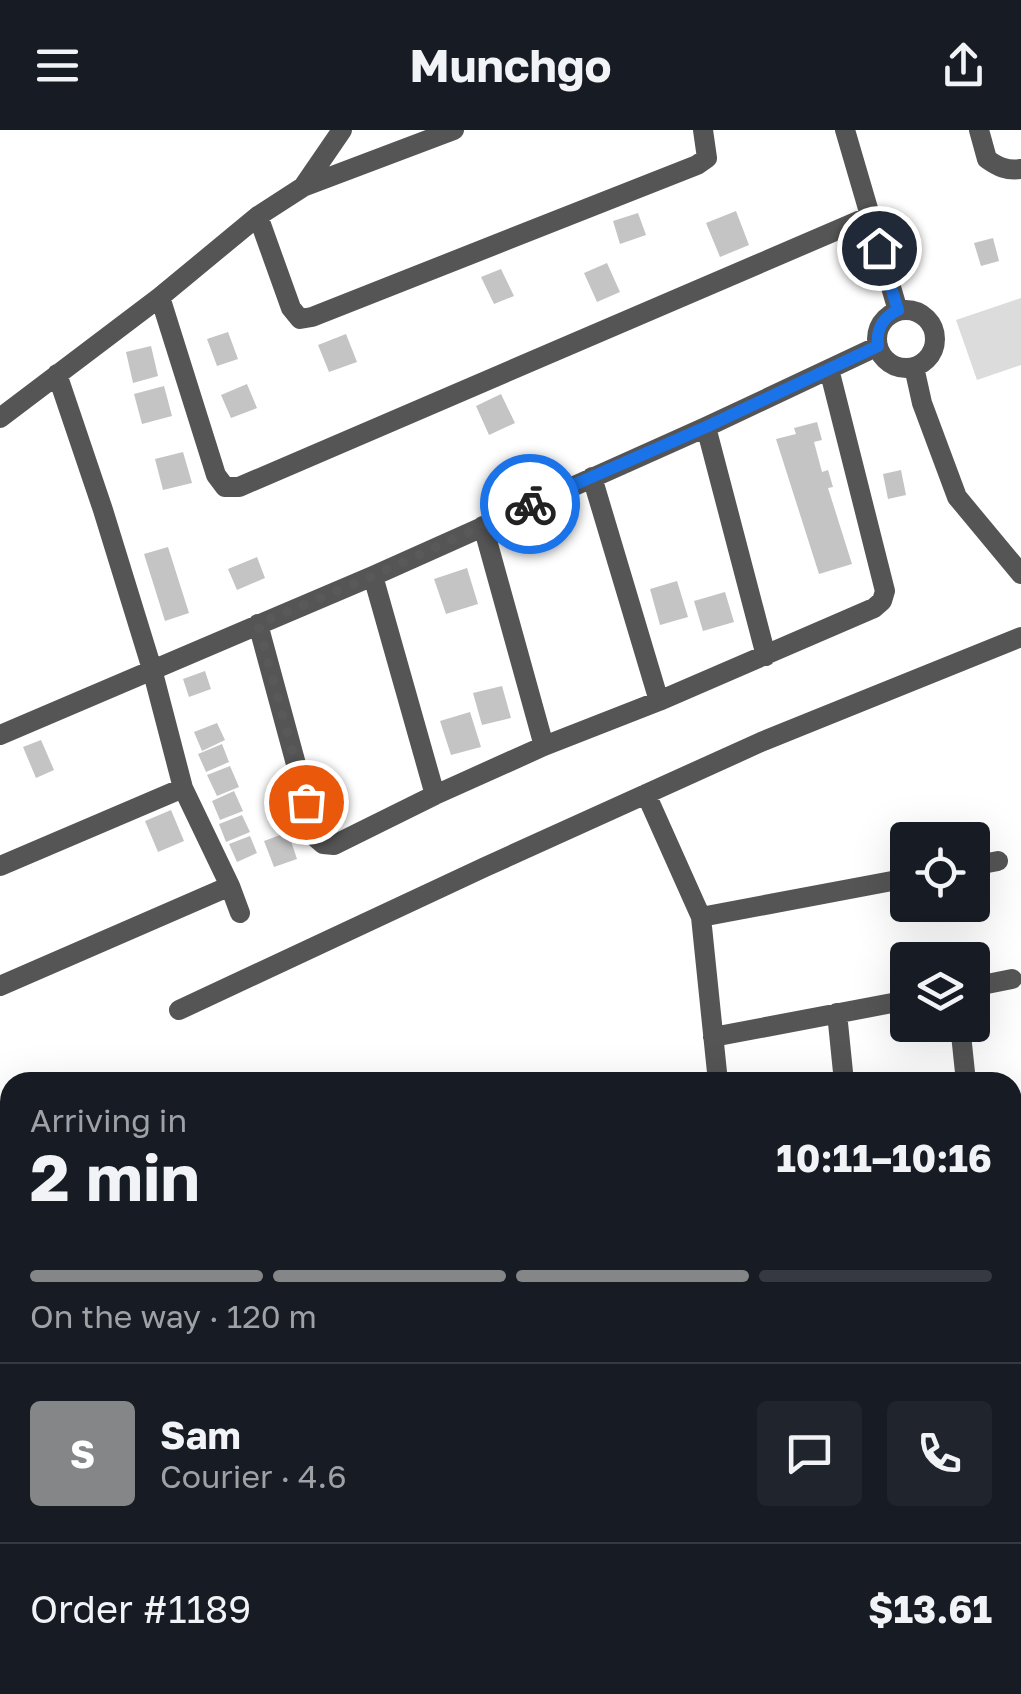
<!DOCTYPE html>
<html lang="en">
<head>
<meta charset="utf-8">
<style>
	:root { --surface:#171b24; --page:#20242c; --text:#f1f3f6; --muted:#9ea1a6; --line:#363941; --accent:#858687 }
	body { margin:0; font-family:"Golos Text",sans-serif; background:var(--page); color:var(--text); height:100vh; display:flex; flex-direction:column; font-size:38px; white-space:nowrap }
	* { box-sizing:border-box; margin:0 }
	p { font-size:32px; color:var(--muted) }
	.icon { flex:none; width:55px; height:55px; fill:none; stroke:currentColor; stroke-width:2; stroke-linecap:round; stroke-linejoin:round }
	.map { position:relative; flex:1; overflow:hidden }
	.panel { position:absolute; left:0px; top:942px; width:1022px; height:622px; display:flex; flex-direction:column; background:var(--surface); border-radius:30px 30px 0 0; box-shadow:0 10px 40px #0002 }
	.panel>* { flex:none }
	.tools { position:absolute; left:890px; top:692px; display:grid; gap:20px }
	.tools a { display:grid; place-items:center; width:100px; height:100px; border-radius:10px; background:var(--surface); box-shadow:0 10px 40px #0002; font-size:50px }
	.pin { position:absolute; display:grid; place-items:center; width:85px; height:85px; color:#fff; margin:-42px; border:5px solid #fff; border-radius:50%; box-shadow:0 2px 10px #0007 }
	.courier { position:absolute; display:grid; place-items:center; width:100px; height:100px; margin:-50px; border:8px solid #1a73e8; border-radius:50%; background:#fff; color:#222; box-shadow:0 2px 12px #0007 }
	.overview em { font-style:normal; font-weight:700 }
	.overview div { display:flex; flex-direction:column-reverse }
	.overview { display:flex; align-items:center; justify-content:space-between; height:170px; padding:0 30px }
	h1 { font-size:65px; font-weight:700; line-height:75px }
	.bar { display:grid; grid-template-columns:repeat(4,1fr); gap:15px 10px; align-content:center; height:120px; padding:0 30px }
	.bar i { height:12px; border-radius:8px; background:var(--line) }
	.bar .on { background:var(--accent) }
	.bar p { grid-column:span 4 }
	.line { display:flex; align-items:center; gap:25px; padding:0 30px; border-top:2px solid var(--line) }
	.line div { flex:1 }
	.round { display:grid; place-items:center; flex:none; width:105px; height:105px; border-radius:10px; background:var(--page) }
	header { display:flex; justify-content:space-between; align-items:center; height:130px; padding:0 30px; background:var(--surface); font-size:45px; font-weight:700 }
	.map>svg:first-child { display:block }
	.green { fill:#dcdcdc }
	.building { fill:#c4c4c4 }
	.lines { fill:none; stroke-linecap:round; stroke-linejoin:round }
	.street { stroke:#555; stroke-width:20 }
	.done { stroke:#595959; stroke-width:10; stroke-dasharray:0 18 }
	.route { stroke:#1a73e8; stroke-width:12 }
</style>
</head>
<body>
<header><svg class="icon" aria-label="menu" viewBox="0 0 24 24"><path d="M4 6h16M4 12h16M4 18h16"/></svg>Munchgo<svg class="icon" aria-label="share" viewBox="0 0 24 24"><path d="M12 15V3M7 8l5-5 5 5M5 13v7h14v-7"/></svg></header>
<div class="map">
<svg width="1021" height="1564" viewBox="0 0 1021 1564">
	<rect width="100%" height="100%" fill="#fff"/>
	<path class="green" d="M1021 168V235L977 250 956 190Z"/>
	<path class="building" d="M736 81 749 115 720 127 706 93Z
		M638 83 646 105 620 114 613 91Z
		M993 108 999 131 981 136 974 113Z
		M607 133 620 162 597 172 584 143Z
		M501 139 514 166 494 174 481 147Z
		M228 202 238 229 217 236 207 209Z
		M346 204 357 232 329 242 318 215Z
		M151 216 158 246 133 253 126 222Z
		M247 254 257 278 231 288 221 265Z
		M164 256 172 286 142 294 134 264Z
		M501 264 515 293 489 305 476 276Z
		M817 292 822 310 814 312 822 342 828 340 833 357 828 358 852 434 819 444 776 309 796 304 794 298Z
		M183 322 192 353 163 360 155 329Z
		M901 340 906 365 888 369 883 344Z
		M168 417 189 483 165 491 144 424Z
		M257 427 265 448 237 460 228 439Z
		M467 438 478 474 446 484 434 449Z
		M677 451 688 487 660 495 650 459Z
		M725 462 734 492 703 501 694 471Z
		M205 541 211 559 189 567 183 549Z
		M502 556 511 588 482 595 473 563Z
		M470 582 481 617 451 625 440 591Z
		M217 593 225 610 202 621 194 602Z
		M41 610 54 640 36 648 23 617Z
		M222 614 229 632 206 642 198 624Z
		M230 636 239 657 217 666 207 645Z
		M234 661 243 681 220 690 212 671Z
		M171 680 184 711 158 722 145 691Z
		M242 685 250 702 226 712 219 694Z
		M288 702 297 729 274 737 264 711Z
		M250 706 257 723 237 732 229 714Z
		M1021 1469V1513L1015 1517 1012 1513V1474Z
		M21 1555H112L114 1564H22Z
		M120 1555H151L152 1564H121Z
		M319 1555H365L366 1564H320Z
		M646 1555H663L665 1564H622L621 1560Z
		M670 1555H727L728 1564H672Z
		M763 1555H805L807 1564H765Z"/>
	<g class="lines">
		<path class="street" d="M454 0 303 57 258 86 160 167 216 345 225 357H239L870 86
			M845 0 898 181
			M979 0 987 29C998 37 1007 41 1021 39
			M303 57 342 0
			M258 86 291 178 300 189 312 187 697 35 707 28 703 0
			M877 209a29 29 0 1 1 58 0a29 29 0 1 1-58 0Z
			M914 237 922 273 957 367 1021 444
			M57 244 103 380 152 539 183 658 230 756 240 783
			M0 288 160 167
			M706 297 766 526
			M592 347 659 571
			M483 396 544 616
			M373 446 435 665
			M258 494 316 708 323 714 334 715 435 665 544 616 659 571 874 478 882 471 885 461 829 239
			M0 605 373 446 706 297 878 216
			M646 664 701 787 718 952
			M0 736 183 658
			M972 736 998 731
			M701 787 908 748
			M0 856 230 756
			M972 857 1012 849
			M179 880 485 737 761 612 1021 507
			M837 883 844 952
			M960 895 966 952
			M713 907 908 870
			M1012 1316 1021 1311
			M1012 1537 1021 1552
			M594 1555 596 1564
			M746 1555 748 1564"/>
	</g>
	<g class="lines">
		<path class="done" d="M306 672 258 494 373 446 530 374"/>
		<path class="route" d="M530 374 706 297 878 216C876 199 882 188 898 180L879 118"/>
	</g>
</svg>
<div class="tools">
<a><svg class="icon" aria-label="locate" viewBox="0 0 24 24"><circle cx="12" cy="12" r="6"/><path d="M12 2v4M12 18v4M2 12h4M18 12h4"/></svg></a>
<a><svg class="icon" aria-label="layers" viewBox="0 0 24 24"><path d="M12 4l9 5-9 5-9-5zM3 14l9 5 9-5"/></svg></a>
</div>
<div class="pin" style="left:306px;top:672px;background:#ea580c"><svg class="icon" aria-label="bag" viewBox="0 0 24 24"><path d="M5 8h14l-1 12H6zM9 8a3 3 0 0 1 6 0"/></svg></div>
<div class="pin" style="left:879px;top:118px;background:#1f2937"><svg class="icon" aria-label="home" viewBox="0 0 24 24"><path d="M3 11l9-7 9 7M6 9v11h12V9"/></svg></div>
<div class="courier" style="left:530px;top:374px"><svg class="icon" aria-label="bike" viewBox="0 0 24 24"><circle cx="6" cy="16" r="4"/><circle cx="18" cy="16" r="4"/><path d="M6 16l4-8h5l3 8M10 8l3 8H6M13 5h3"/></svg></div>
<section class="panel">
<div class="overview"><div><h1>2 min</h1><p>Arriving in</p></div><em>10:11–10:16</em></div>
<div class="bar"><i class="on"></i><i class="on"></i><i class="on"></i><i></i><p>On the way · 120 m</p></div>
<div class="line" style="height:180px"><b class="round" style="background:var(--accent);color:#fff">S</b><div><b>Sam</b><p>Courier · 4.6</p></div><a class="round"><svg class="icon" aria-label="chat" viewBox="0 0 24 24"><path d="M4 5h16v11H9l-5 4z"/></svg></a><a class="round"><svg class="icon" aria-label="phone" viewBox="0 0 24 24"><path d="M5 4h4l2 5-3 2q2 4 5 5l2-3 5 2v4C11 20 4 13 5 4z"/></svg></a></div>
<div class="line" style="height:130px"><div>Order #1189</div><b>$13.61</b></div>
</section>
</div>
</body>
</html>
